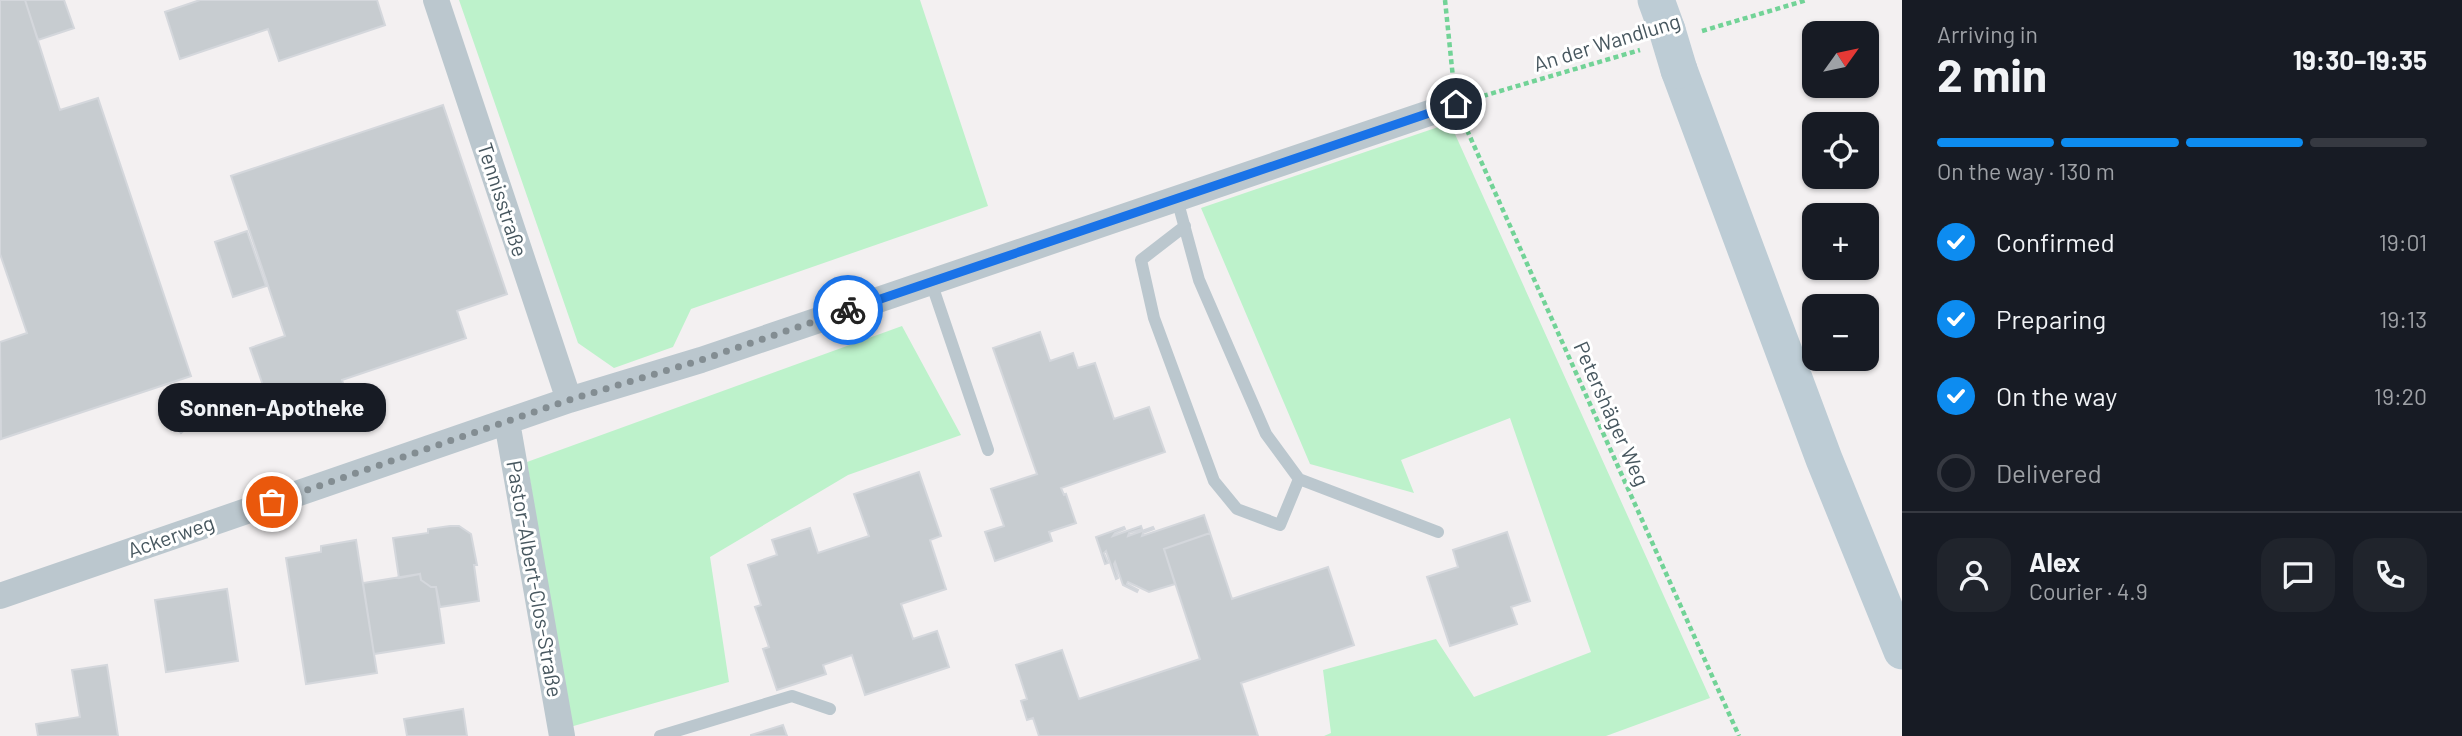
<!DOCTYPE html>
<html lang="en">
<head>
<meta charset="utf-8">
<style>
	:root { --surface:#171b24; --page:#20242c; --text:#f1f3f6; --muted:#9ea1a6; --line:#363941; --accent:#0d8cf0 }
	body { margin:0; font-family:Barlow,sans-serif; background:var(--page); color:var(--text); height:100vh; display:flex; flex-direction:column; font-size:26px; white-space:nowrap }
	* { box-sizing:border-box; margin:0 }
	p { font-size:23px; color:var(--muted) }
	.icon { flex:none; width:38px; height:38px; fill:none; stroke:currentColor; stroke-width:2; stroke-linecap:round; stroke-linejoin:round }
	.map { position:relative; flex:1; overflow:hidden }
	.details { display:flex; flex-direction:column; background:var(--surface); width:560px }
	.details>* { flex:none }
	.needle { width:46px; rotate:57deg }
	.buttons { position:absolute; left:1802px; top:21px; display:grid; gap:14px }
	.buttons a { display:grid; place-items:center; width:77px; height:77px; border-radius:14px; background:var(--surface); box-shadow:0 2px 5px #0004; font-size:35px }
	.pin { position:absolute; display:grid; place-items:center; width:60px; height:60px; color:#fff; margin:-30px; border:4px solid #fff; border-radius:50%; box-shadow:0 2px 7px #0007 }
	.courier { position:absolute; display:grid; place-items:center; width:70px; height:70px; margin:-35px; border:5px solid #1a73e8; border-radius:50%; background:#fff; color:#222; box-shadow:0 2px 9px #0007 }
	.bubble { position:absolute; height:49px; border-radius:21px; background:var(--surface); box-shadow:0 2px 5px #0004; font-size:23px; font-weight:700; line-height:49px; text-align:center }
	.overview em { font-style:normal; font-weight:700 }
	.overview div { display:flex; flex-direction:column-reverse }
	.overview { display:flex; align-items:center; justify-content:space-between; height:119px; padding:0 35px }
	h1 { font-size:46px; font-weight:700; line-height:52px }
	.bar { display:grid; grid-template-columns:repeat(4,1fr); gap:10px 7px; align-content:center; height:84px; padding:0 35px }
	.bar i { height:9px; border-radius:5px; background:var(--line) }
	.bar .on { background:var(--accent) }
	.bar p { grid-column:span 4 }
	.line { display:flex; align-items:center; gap:18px; padding:0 35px; border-top:2px solid var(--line) }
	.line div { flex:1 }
	.round { display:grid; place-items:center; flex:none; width:74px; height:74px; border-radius:21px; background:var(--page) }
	ol { padding:0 35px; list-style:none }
	li { display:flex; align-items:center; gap:21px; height:77px }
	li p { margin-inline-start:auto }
	li .icon { padding:7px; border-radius:50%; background:var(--accent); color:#fff; stroke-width:4 }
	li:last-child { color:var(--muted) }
	li i { width:38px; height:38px; border:4px solid var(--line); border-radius:50% }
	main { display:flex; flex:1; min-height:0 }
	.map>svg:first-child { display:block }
	.green { fill:#bdf2cb }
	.building { fill:#c7ccd0; stroke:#d4d7dc; stroke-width:2 }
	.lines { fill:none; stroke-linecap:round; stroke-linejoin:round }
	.path { stroke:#72d397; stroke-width:4.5; stroke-dasharray:5 3.5; stroke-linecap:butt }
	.service { stroke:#bbc7ce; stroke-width:12 }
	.minor { stroke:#bbc7ce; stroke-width:26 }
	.secondary { stroke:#bdccd5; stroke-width:37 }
	.secondary-bridge { stroke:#bdccd5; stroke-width:37 }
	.done { stroke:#838d92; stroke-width:7; stroke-dasharray:0 12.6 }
	.route { stroke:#1a73e8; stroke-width:9 }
	.labels { text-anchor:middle; stroke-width:6; stroke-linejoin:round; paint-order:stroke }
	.street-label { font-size:21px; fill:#47575f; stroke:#fff }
</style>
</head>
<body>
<main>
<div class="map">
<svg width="1902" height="736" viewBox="0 0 1902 736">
	<rect width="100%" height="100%" fill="#f3f0f1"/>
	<path class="green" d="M459 0H920L988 206 691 309 673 347 614 368 578 343Z
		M1450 123 1710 698 1606 736H1324L1331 733 1323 670 1436 639 1474 697 1591 652 1510 418 1401 460 1414 493 1310 464 1201 208Z
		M902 326 961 435 848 475 710 557 729 682 570 727 527 462Z"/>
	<path class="building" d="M0 0H25L60 110 98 98 191 376 1 439 0 342 27 333 0 254Z
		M25 0H64L74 28 38 40Z
		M200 0H377L385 25 279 61 268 29 180 59 165 12Z
		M443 105 507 294 457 311 466 338 342 380 346 393 274 417 250 348 285 336 231 176Z
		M247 231 266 286 233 297 215 242Z
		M1040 332 1050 361 1073 353 1078 368 1095 363 1114 419 1149 407 1165 452 1061 488 1064 495 1066 494 1076 523 1049 532 1052 541 995 561 985 532 1004 526 991 489 1037 474 993 348Z
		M193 406 201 415 181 433 173 424Z
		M919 472 941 536 930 540 946 589 901 604 913 639 937 631 949 667 865 695 852 655 823 665 826 674 777 690 763 649 769 647 755 607 761 605 748 565 777 555 772 540 810 528 818 553 869 536 854 494Z
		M1204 515 1210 533 1164 549 1175 584 1149 592 1128 582 1127 584 1138 590 1137 592 1123 585 1115 562 1114 564 1118 578 1116 579 1106 551 1104 553 1108 563 1105 564 1096 537 1124 527 1125 529 1115 533 1113 536 1141 526 1142 529 1129 533 1128 536 1153 527 1154 529 1143 533 1142 536Z
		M450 526H459L471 534 477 565H474L479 601 440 607 436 587H431L421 580 420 574 399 578 393 538 428 533V529Z
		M1507 532 1530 601 1511 607 1517 624 1450 646 1427 577 1458 567 1453 550Z
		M1210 533 1232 599 1328 567 1354 645 1241 683 1258 736H1039L1033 718 1027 720 1021 701 1027 699 1016 665 1062 650 1079 699 1200 659 1164 549Z
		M356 540 377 673 306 684 286 558 321 552V546Z
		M420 574 421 580 431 587H436L444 643 374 654 363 583Z
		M227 589 238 661 166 672 155 600Z
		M107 665 118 736H38L36 724 80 717 72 670Z
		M463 709 467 736H407L404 719Z
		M783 725 787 736H751V735Z"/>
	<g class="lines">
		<path class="path" d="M1445 0 1453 78
			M1702 31 1807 0
			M1483 96 1640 50
			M1467 130 1739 736"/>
		<path class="service" d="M1177 199 1199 280 1232 356 1266 434 1299 479 1438 532
			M1185 226 1141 260 1154 318 1214 481 1237 509 1280 525 1299 479
			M931 282 988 450
			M660 736 792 696 830 709"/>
		<path class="minor" d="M436 0 569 400
			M507 422 562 736
			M0 596 569 400 701 360 1456 104"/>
		<path class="secondary" d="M1656 0 1667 30
			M1679 70 1824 459 1902 651"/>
		<path class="secondary-bridge" d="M1667 30 1679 70"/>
	</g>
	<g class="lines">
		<path class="done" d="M272 502 569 400 701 360 848 310"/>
		<path class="route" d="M848 310 1456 104"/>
	</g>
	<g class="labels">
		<g class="street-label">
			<text transform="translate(1607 43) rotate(-17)" y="7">An der Wandlung</text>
			<text transform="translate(502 200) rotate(72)" y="7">Tennisstraße</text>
			<text transform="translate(1611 414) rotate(66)" y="7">Petershäger Weg</text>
			<text transform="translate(171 537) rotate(-19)" y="7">Ackerweg</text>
			<text transform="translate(534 579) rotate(80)" y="7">Pastor-Albert-Clos-Straße</text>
		</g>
	</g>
</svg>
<div class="buttons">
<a><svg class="needle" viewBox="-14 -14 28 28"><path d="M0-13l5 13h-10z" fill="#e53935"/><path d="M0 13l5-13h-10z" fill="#9ea1a6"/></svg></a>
<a><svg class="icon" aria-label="locate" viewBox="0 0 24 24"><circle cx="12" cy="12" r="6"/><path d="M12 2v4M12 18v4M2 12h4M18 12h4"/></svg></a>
<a>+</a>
<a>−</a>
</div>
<div class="pin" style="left:272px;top:502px;background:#ea580c"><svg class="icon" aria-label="bag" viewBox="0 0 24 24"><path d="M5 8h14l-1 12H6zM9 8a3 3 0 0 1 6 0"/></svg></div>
<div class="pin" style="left:1456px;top:104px;background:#1f2937"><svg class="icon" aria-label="home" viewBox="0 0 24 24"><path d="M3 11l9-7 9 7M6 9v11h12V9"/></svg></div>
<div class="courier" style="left:848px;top:310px"><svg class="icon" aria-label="bike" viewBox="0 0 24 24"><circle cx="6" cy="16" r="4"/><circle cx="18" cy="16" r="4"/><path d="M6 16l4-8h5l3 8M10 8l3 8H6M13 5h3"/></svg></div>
<div class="bubble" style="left:158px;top:383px;width:228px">Sonnen-Apotheke</div>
</div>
<section class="details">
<div class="overview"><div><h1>2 min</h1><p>Arriving in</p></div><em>19:30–19:35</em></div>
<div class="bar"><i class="on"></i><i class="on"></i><i class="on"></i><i></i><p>On the way · 130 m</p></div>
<ol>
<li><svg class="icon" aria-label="check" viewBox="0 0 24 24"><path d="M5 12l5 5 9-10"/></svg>Confirmed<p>19:01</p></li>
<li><svg class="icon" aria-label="check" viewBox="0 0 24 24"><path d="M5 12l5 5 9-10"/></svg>Preparing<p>19:13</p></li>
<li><svg class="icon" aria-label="check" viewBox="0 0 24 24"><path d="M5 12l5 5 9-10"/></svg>On the way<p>19:20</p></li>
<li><i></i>Delivered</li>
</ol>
<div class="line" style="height:126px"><a class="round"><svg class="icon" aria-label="person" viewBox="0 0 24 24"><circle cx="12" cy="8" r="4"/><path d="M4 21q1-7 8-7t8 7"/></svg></a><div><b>Alex</b><p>Courier · 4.9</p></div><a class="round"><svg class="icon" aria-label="chat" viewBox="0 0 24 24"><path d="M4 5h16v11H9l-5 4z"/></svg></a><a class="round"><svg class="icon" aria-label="phone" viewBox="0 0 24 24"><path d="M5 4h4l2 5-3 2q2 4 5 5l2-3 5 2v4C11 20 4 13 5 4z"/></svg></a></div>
</section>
</main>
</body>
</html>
